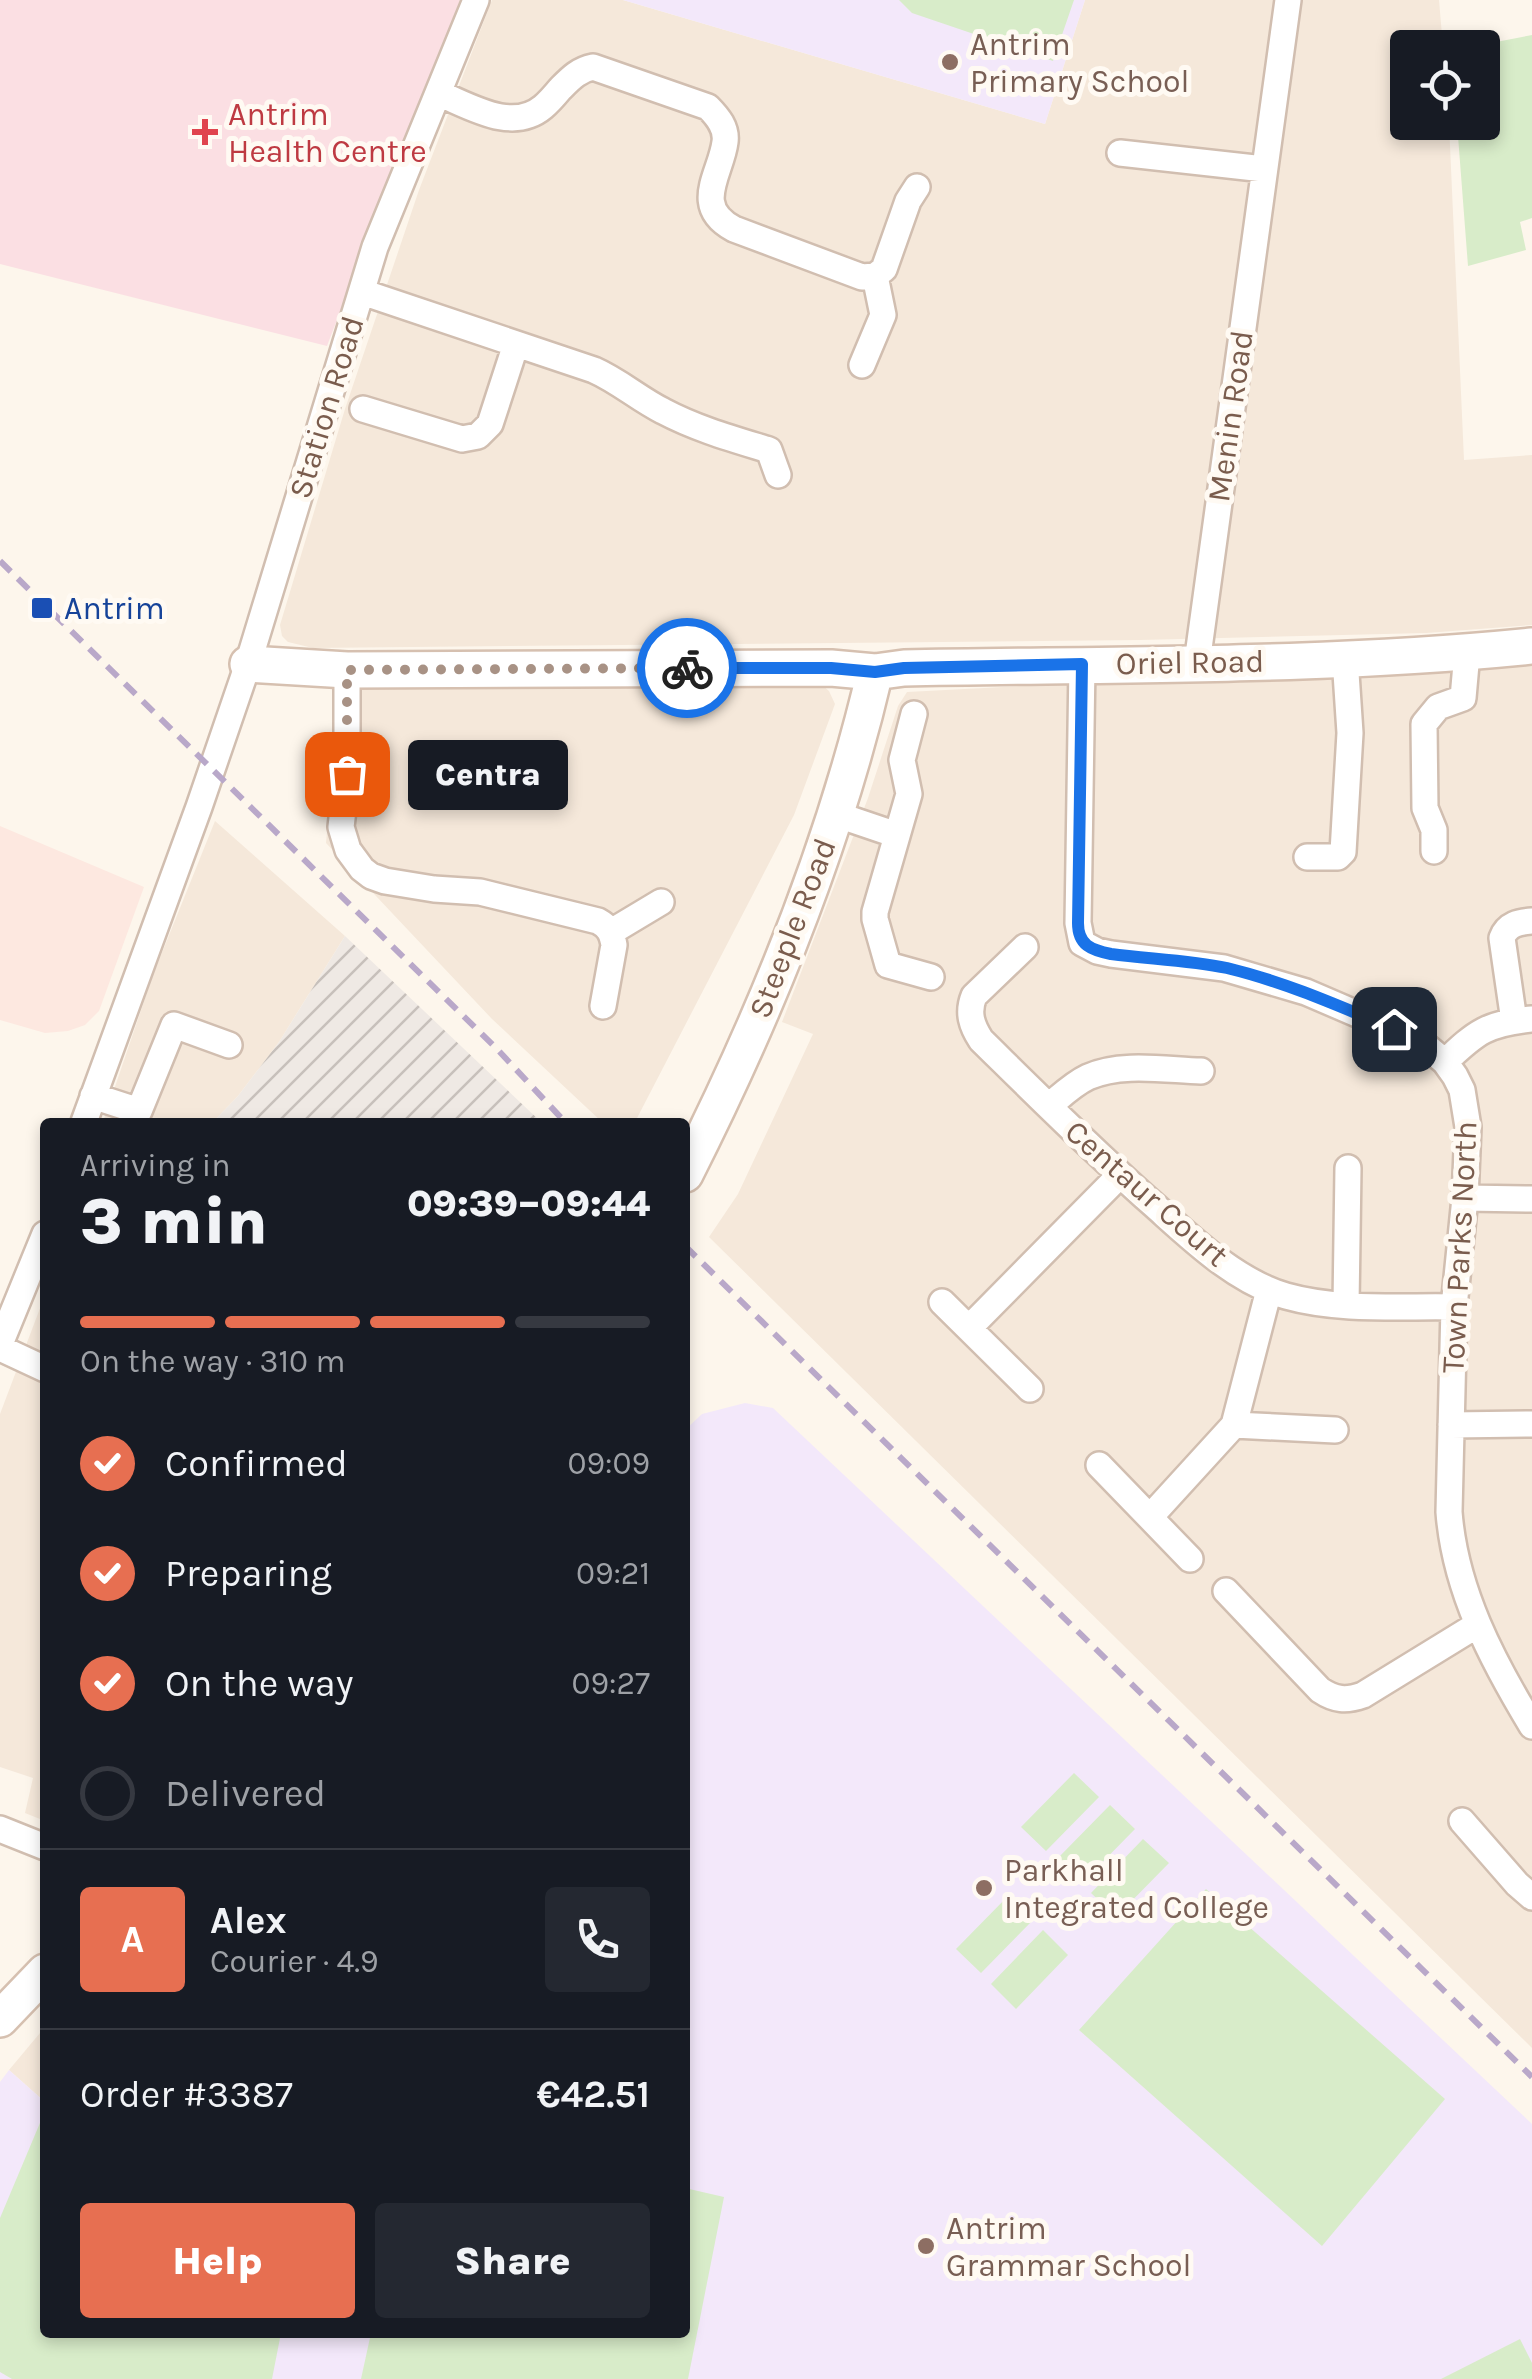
<!DOCTYPE html>
<html lang="en">
<head>
<meta charset="utf-8">
<style>
	:root { --surface:#171b24; --page:#242831; --text:#f1f3f6; --muted:#9ea1a6; --line:#363941; --accent:#e76f51 }
	body { margin:0; font-family:Karla,sans-serif; background:var(--page); color:var(--text); height:100vh; display:flex; flex-direction:column; font-size:38px; white-space:nowrap }
	* { box-sizing:border-box; margin:0 }
	p { font-size:32px; color:var(--muted) }
	.icon { flex:none; width:55px; height:55px; fill:none; stroke:currentColor; stroke-width:2; stroke-linecap:round; stroke-linejoin:round }
	.map { position:relative; flex:1; overflow:hidden }
	.details { position:absolute; left:40px; top:1118px; width:650px; height:1220px; display:flex; flex-direction:column; background:var(--surface); border-radius:10px; box-shadow:0 5px 15px #0003 }
	.details>* { flex:none }
	.fabs { position:absolute; left:1390px; top:30px; display:grid; gap:20px }
	.fabs a { display:grid; place-items:center; width:110px; height:110px; border-radius:10px; background:var(--surface); box-shadow:0 5px 15px #0003; font-size:50px }
	.pin { position:absolute; display:grid; place-items:center; width:85px; height:85px; color:#fff; margin:-42px; border-radius:20px; box-shadow:0 5px 15px #0006 }
	.courier { position:absolute; display:grid; place-items:center; width:100px; height:100px; margin:-50px; border:8px solid #1a73e8; border-radius:50%; background:#fff; color:#222; box-shadow:0 2px 12px #0007 }
	.bubble { position:absolute; height:70px; border-radius:10px; background:var(--surface); box-shadow:0 5px 15px #0003; font-size:32px; font-weight:800; line-height:70px; text-align:center }
	.head em { font-style:normal; font-weight:800 }
	.head div { display:flex; flex-direction:column-reverse }
	.head { display:flex; align-items:center; justify-content:space-between; height:170px; padding:0 40px }
	h1 { font-size:65px; font-weight:800; line-height:75px }
	.bar { display:grid; grid-template-columns:repeat(4,1fr); gap:15px 10px; align-content:center; height:120px; padding:0 40px }
	.bar i { height:12px; border-radius:8px; background:var(--line) }
	.bar .active { background:var(--accent) }
	.bar p { grid-column:span 4 }
	.line { display:flex; align-items:center; gap:25px; padding:0 40px; border-top:2px solid var(--line) }
	.line div { flex:1 }
	.round { display:grid; place-items:center; flex:none; width:105px; height:105px; border-radius:10px; background:var(--page) }
	ol { padding:0 40px; list-style:none }
	li { display:flex; align-items:center; gap:30px; height:110px }
	li p { margin-inline-start:auto }
	li .icon { padding:10px; border-radius:50%; background:var(--accent); color:#fff; stroke-width:4 }
	li:last-child { color:var(--muted) }
	li i { width:55px; height:55px; border:5px solid var(--line); border-radius:50% }
	.cta { display:flex; gap:20px; margin-top:auto; padding:20px 40px }
	.cta a { flex:1; height:115px; border-radius:10px; background:var(--accent); color:#fff; font-size:40px; font-weight:800; line-height:115px; text-align:center }
	.cta a+a { background:var(--page); color:var(--text) }
	.map>svg:first-child { display:block }
	.residential { fill:#f5e8da }
	.commercial { fill:#fde8e0 }
	.industrial { fill:url(#industrial-furrows) }
	.education { fill:#f3e8fa }
	.medical { fill:#fbdfe3 }
	.grass { fill:#d8ecc9 }
	.lines { fill:none; stroke-linecap:round; stroke-linejoin:round }
	.street-casing { stroke:#d1beb0; stroke-width:30 }
	.secondary-casing { stroke:#d6c0b0; stroke-width:40 }
	.street { stroke:#fff; stroke-width:25 }
	.secondary { stroke:#fff; stroke-width:35 }
	.rail { stroke:#b9a8c9; stroke-width:6; stroke-dasharray:15 10; stroke-linecap:butt }
	.done { stroke:#a89285; stroke-width:10; stroke-dasharray:0 18 }
	.route { stroke:#1a73e8; stroke-width:12 }
	.education-dot { fill:#8d6e63; stroke:#fffaf3; stroke-width:4 }
	.health-dot { fill:#e0444e; stroke:#fffaf3; stroke-width:4 }
	.transit-dot { fill:#1a4fb4; stroke:#fffaf3; stroke-width:4 }
	.labels { text-anchor:middle; stroke-width:10; stroke-linejoin:round; paint-order:stroke }
	.education-label { font-size:32px; fill:#785e54; stroke:#fffaf3; text-anchor:start }
	.health-label { font-size:32px; fill:#be3a42; stroke:#fffaf3; text-anchor:start }
	.street-label { font-size:32px; fill:#7a5c4d; stroke:#fffaf3 }
	.transit-label { font-size:32px; fill:#164399; stroke:#fffaf3; text-anchor:start }
</style>
</head>
<body>
<div class="map">
<svg width="1532" height="2379" viewBox="0 0 1532 2379">
	<defs>
		<pattern id="industrial-furrows" width="10" height="10" patternUnits="userSpaceOnUse" patternTransform="scale(2.5)"><rect width="10" height="10" fill="#efe9e4"/><path d="M-1 1l2-2M0 10L10 0M9 11l2-2" fill="none" stroke="#c7c0bb"/></pattern>
	</defs>
	<rect width="100%" height="100%" fill="#fdf6ec"/>
	<path class="residential" d="M492 0H623L1045 124 1085 0H1439L1443 47 1408 48V122L1449 123 1464 460 1532 455V625L1426 633 1140 640 313 648 288 642 282 636 280 625 345 409 419 190Z
		M1532 662V2048L709 1237 738 1194 813 1034 782 1022 868 798 898 706 907 692 1120 681 1259 680 1449 672Z
		M589 684H821L829 691 835 704 794 815 635 1122H602L492 1019 326 843 329 808H334V794L361 791 362 689Z
		M215 821 345 936 279 1042 238 1096 213 1122H103L153 975Z
		M45 1295V1821L25 1813 33 1778 0 1767V1414Z
		M45 2027V2102L9 2070Z"/>
	<path class="commercial" d="M0 826 144 887 99 1011 85 1025 68 1031 45 1033 0 1020Z"/>
	<path class="industrial" d="M345 936 541 1122H213L238 1096 279 1042Z"/>
	<path class="education" d="M623 0H1085L1045 124Z
		M745 1403 773 1408 1532 2124V2379H0V2082L9 2070 45 2102V2332H685V1430L702 1414Z"/>
	<path class="medical" d="M0 0H460L327 346 0 264Z"/>
	<path class="grass" d="M899 0H1074L1053 61 912 13Z
		M1532 35V218L1520 222 1526 250 1468 266 1457 123 1482 122V48L1470 47Z
		M1074 1773 1099 1797 1046 1851 1021 1827Z
		M1110 1805 1135 1829 1082 1883 1057 1859Z
		M1143 1839 1169 1863 1116 1917 1091 1893Z
		M1206 1889 1445 2099 1322 2246 1079 2030Z
		M1009 1895 1034 1919 981 1973 956 1949Z
		M1043 1930 1068 1955 1016 2009 991 1984Z
		M45 2111V2332L281 2333 272 2379H12L0 2372V2218Z
		M685 2188 724 2197 688 2379H361L371 2333 685 2332Z
		M1520 2339 1532 2363V2379H1441Z"/>
	<g class="lines">
		<g class="street-casing">
			<path id="street" d="M438 93C470 106 512 133 543 107 549 102 555 95 560 89 570 79 578 70 593 67L708 107C718 117 727 128 725 142 721 174 691 206 734 229L862 277 875 276 884 269 908 201 917 187
				M1120 153 1264 169
				M362 292 594 370C619 381 639 399 663 411 697 429 733 439 769 450L778 475
				M862 365 883 315 875 276
				M363 409 462 439 478 436 490 424 516 344
				M1197 663 1288 0
				M1082 664 1078 923 1082 943 1097 951 1111 954 1224 968 1306 992 1420 1041 1445 1062 1455 1076 1462 1090 1468 1127 1465 1198 1454 1307 1449 1512C1455 1590 1492 1660 1532 1726
				M347 670V774L341 827 348 850 362 869 371 876 385 881 434 889 480 892 598 921C609 927 612 933 614 945L603 1006
				M914 714 902 760 909 794 875 912V919L888 965 931 977
				M835 814 897 835
				M1434 851V830L1425 808 1424 724 1438 707 1463 698 1467 653
				M1307 857H1338L1343 852 1350 733 1345 658
				M611 932 661 902
				M1025 947 974 996C967 1013 972 1026 981 1040 1038 1096 1094 1152 1154 1205 1192 1239 1235 1281 1286 1296 1339 1311 1400 1306 1454 1307
				M1514 1021 1502 938C1507 924 1519 922 1532 921
				M1445 1062C1476 1032 1488 1023 1532 1019
				M93 1096 139 1111 174 1025 229 1045
				M1049 1106C1061 1096 1073 1084 1088 1077 1121 1062 1166 1070 1201 1071
				M84 1122 199 807 248 664 375 247 476 0
				M1465 1198 1532 1199
				M942 1302 1030 1389
				M1346 1305 1348 1168
				M969 1328 1120 1175
				M0 1344 45 1234
				M0 1348 45 1369
				M1234 1425 1335 1430
				M1451 1425 1532 1424
				M1099 1465 1190 1559
				M1150 1517 1234 1425 1269 1290
				M1226 1591 1320 1690C1335 1700 1346 1701 1363 1695L1477 1625
				M1462 1821 1517 1884 1532 1897
				M0 1829 45 1847"/>
		</g>
		<g class="secondary-casing">
			<path id="secondary" d="M248 664 347 670 831 668 875 672 904 668C1113 664 1324 667 1532 646
				M685 1174C766 1014 834 847 875 672
				M0 2019 45 1972"/>
		</g>
		<use href="#street" class="street"/>
		<use href="#secondary" class="secondary"/>
		<path class="rail" d="M0 561 497 1049 565 1122
			M685 1246 1532 2077"/>
	</g>
	<g class="lines">
		<path class="done" d="M347 774V670L687 668"/>
		<path class="route" d="M687 668H831L875 672 904 668 1082 664 1078 923C1078 945 1091 950 1111 954 1149 959 1189 960 1227 968 1285 982 1339 1006 1394 1029"/>
	</g>
	<g class="education-dot">
		<circle cx="950" cy="62" r="10"/>
		<circle cx="984" cy="1888" r="10"/>
		<circle cx="926" cy="2246" r="10"/>
	</g>
	<path class="health-dot" d="M200 117h10v10h10v10h-10v10h-10v-10h-10v-10h10z"/>
	<rect class="transit-dot" x="30" y="596" width="24" height="24" rx="5"/>
	<g class="labels">
		<g class="education-label">
			<text x="970" y="55">Antrim<tspan x="970" dy="37">Primary School</tspan></text>
			<text x="1004" y="1881">Parkhall<tspan x="1004" dy="37">Integrated College</tspan></text>
			<text x="946" y="2239">Antrim<tspan x="946" dy="37">Grammar School</tspan></text>
		</g>
		<g class="health-label">
			<text x="228" y="125">Antrim<tspan x="228" dy="37">Health Centre</tspan></text>
		</g>
		<g class="street-label">
			<text transform="translate(326 407) rotate(-73)" y="11">Station Road</text>
			<text transform="translate(1230 416) rotate(-82)" y="11">Menin Road</text>
			<text transform="translate(1190 662) rotate(-1)" y="11">Oriel Road</text>
			<text transform="translate(792 928) rotate(-69)" y="11">Steeple Road</text>
			<text transform="translate(1147 1193) rotate(41)" y="11">Centaur Court</text>
			<text transform="translate(1459 1247) rotate(-87)" y="11">Town Parks North</text>
		</g>
		<g class="transit-label">
			<text x="64" y="619">Antrim</text>
		</g>
	</g>
</svg>
<div class="fabs">
<a><svg class="icon" aria-label="locate" viewBox="0 0 24 24"><circle cx="12" cy="12" r="6"/><path d="M12 2v4M12 18v4M2 12h4M18 12h4"/></svg></a>
</div>
<div class="pin" style="left:347px;top:774px;background:#ea580c"><svg class="icon" aria-label="bag" viewBox="0 0 24 24"><path d="M5 8h14l-1 12H6zM9 8a3 3 0 0 1 6 0"/></svg></div>
<div class="pin" style="left:1394px;top:1029px;background:#1f2937"><svg class="icon" aria-label="home" viewBox="0 0 24 24"><path d="M3 11l9-7 9 7M6 9v11h12V9"/></svg></div>
<div class="courier" style="left:687px;top:668px"><svg class="icon" aria-label="bike" viewBox="0 0 24 24"><circle cx="6" cy="16" r="4"/><circle cx="18" cy="16" r="4"/><path d="M6 16l4-8h5l3 8M10 8l3 8H6M13 5h3"/></svg></div>
<div class="bubble" style="left:408px;top:740px;width:160px">Centra</div>
<section class="details">
<div class="head"><div><h1>3 min</h1><p>Arriving in</p></div><em>09:39–09:44</em></div>
<div class="bar"><i class="active"></i><i class="active"></i><i class="active"></i><i></i><p>On the way · 310 m</p></div>
<ol>
<li><svg class="icon" aria-label="check" viewBox="0 0 24 24"><path d="M5 12l5 5 9-10"/></svg>Confirmed<p>09:09</p></li>
<li><svg class="icon" aria-label="check" viewBox="0 0 24 24"><path d="M5 12l5 5 9-10"/></svg>Preparing<p>09:21</p></li>
<li><svg class="icon" aria-label="check" viewBox="0 0 24 24"><path d="M5 12l5 5 9-10"/></svg>On the way<p>09:27</p></li>
<li><i></i>Delivered</li>
</ol>
<div class="line" style="height:180px"><b class="round" style="background:var(--accent);color:#fff">A</b><div><b>Alex</b><p>Courier · 4.9</p></div><a class="round"><svg class="icon" aria-label="phone" viewBox="0 0 24 24"><path d="M5 4h4l2 5-3 2q2 4 5 5l2-3 5 2v4C11 20 4 13 5 4z"/></svg></a></div>
<div class="line" style="height:130px"><div>Order #3387</div><b>€42.51</b></div>
<div class="cta"><a>Help</a><a>Share</a></div>
</section>
</div>
</body>
</html>
